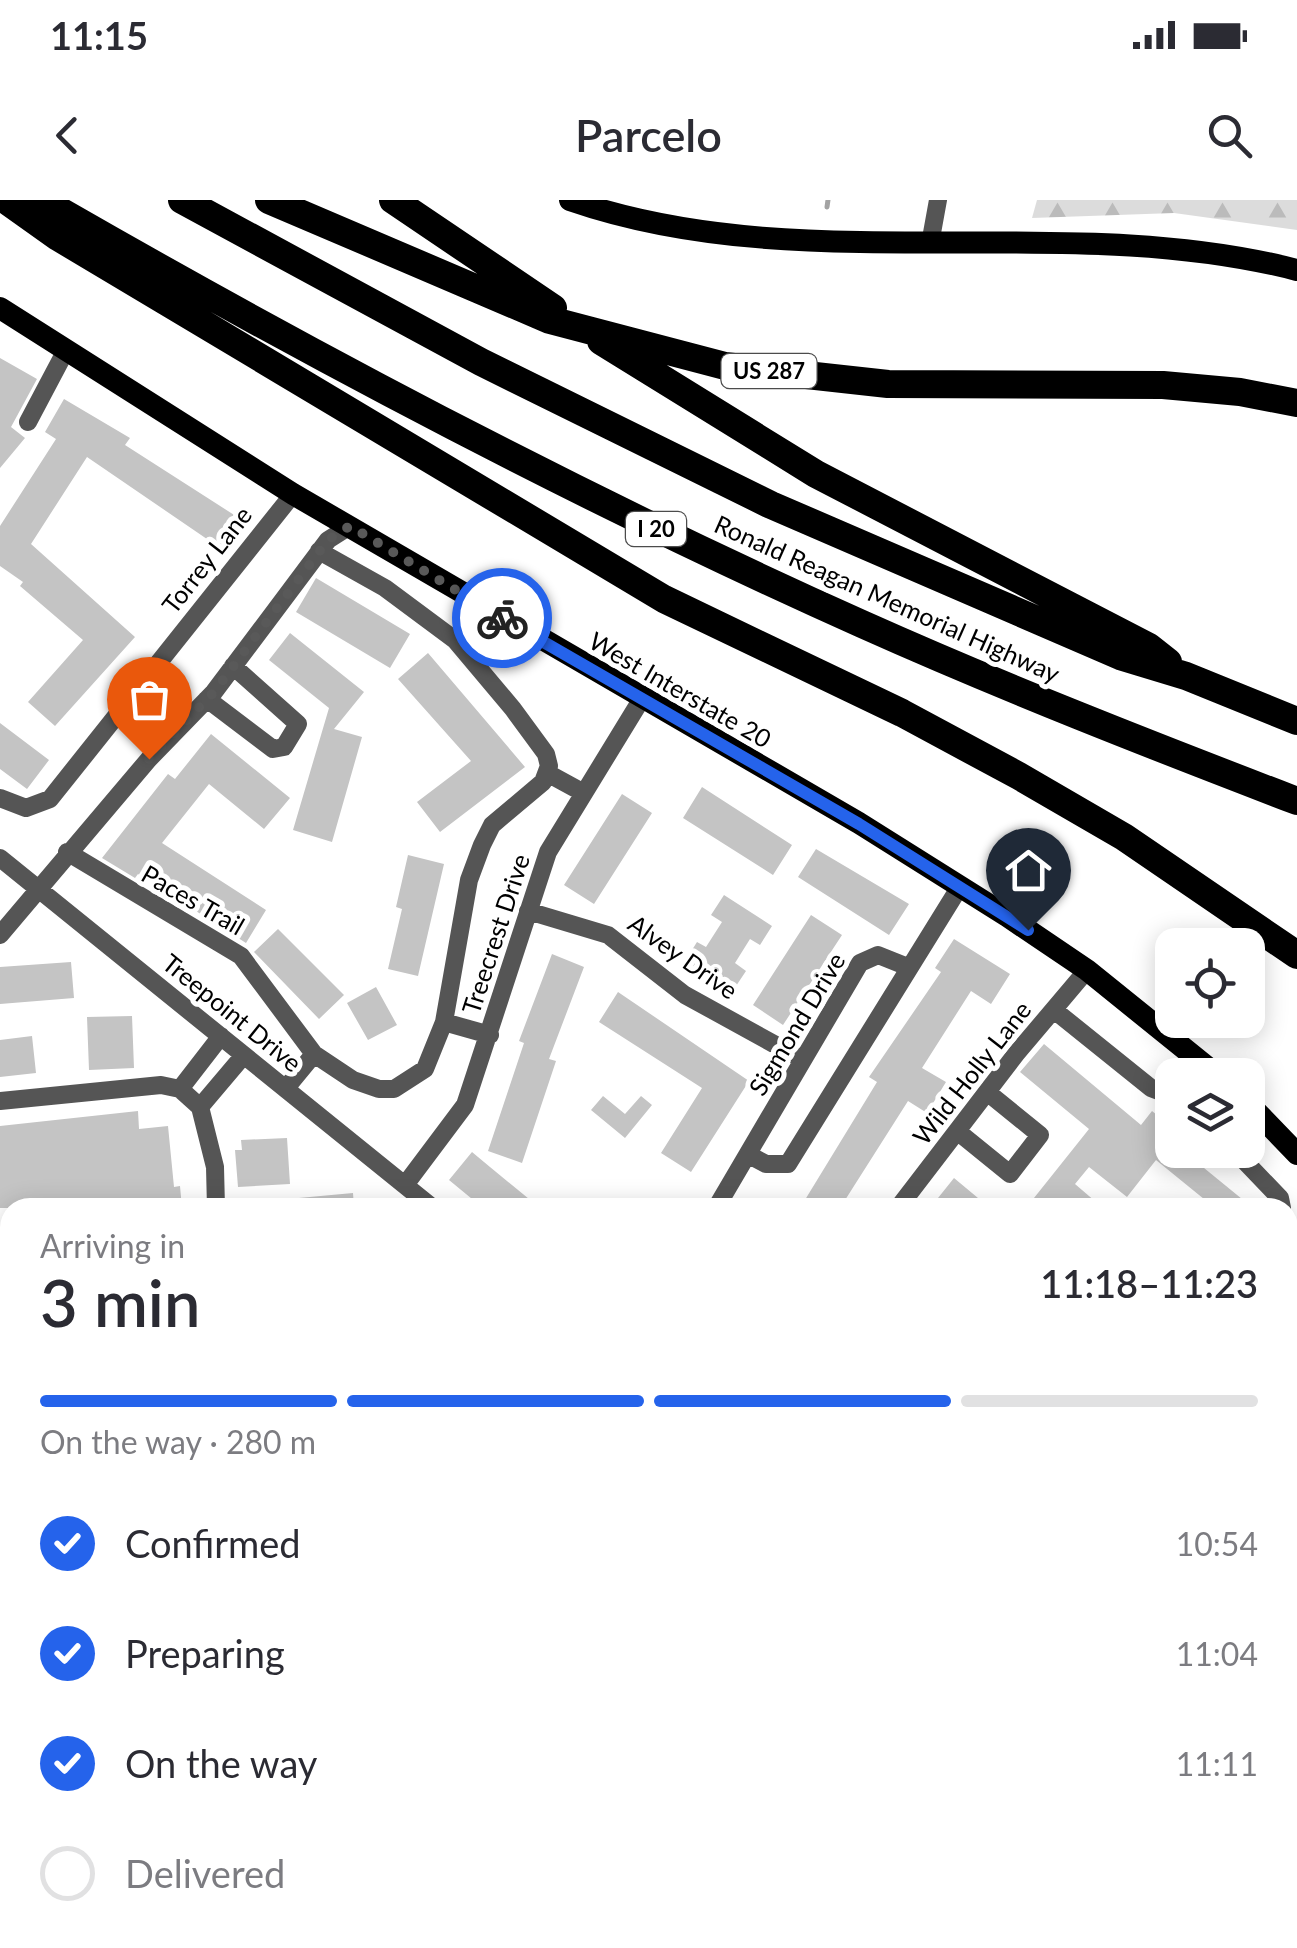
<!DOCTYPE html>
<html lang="en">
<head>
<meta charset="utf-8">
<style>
	:root { --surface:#fff; --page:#f7f7f7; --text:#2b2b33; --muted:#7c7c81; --line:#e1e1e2; --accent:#2563eb }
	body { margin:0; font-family:Lato,sans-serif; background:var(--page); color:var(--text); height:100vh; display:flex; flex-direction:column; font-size:38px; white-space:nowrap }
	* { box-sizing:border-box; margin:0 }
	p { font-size:32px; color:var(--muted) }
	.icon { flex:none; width:55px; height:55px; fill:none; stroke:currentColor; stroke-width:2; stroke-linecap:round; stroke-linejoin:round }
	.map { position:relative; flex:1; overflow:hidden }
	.drawer { position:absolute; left:0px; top:998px; width:1298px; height:752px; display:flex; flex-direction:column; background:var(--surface); border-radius:30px 30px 0 0; box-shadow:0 5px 25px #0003 }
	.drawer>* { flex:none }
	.buttons { position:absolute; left:1155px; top:728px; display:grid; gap:20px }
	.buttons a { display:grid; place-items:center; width:110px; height:110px; border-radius:20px; background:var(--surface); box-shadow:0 5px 25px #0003; font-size:50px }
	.pin { position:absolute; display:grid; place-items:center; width:85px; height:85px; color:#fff; margin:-102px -42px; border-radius:50% 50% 50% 0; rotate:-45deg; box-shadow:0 0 10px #0007 }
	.pin .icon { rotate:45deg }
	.courier { position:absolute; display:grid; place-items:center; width:100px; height:100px; margin:-50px; border:8px solid #2563eb; border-radius:50%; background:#fff; color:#222; box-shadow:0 2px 12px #0007 }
	.overview em { font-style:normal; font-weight:600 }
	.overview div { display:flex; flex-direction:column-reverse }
	.overview { display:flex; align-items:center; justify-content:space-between; height:170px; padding:0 40px }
	h1 { font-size:65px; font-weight:600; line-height:75px }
	.bar { display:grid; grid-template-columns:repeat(4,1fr); gap:15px 10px; align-content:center; height:120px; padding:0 40px }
	.bar i { height:12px; border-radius:8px; background:var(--line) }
	.bar .selected { background:var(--accent) }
	.bar p { grid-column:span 4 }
	ol { padding:0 40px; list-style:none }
	li { display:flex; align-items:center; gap:30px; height:110px }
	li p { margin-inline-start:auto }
	li .icon { padding:10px; border-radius:50%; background:var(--accent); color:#fff; stroke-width:4 }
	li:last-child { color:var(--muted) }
	li i { width:55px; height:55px; border:5px solid var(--line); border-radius:50% }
	.status { display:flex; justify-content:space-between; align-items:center; height:70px; padding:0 50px; background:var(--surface); direction:ltr }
	.status svg { height:28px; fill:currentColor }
	header { display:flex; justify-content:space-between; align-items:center; height:130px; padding:0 40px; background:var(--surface); font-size:45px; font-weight:600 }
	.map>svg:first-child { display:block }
	.forest { fill:url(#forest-firs) }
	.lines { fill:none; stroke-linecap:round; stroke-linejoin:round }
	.stream { stroke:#a3a3a3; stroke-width:5 }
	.building { fill:#c4c4c4 }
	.minor { stroke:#555; stroke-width:18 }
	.major { stroke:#000; stroke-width:22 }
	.highway { stroke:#000; stroke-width:28 }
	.done { stroke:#595959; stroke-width:10; stroke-dasharray:0 18 }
	.route { stroke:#2563eb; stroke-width:12 }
	.labels { text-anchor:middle; stroke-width:10; stroke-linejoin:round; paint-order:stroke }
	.shield { fill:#fff; stroke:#4c4c4c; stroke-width:2.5 }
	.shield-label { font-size:22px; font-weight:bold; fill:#000 }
	.street-label { font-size:25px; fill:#000; stroke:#fff }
</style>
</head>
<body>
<div class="status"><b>11:15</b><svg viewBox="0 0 49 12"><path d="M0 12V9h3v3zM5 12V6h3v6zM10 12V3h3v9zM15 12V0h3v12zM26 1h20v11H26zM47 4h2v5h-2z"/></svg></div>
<header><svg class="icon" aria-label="back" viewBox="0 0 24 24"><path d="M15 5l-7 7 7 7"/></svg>Parcelo<svg class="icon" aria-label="search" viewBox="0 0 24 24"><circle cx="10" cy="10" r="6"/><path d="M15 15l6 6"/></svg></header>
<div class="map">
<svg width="1297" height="1748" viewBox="0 0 1297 1748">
	<defs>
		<pattern id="forest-firs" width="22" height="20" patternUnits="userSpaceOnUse" patternTransform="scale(2.5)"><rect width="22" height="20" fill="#dcdcdc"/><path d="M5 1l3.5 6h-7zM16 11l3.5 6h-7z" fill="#bbb"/></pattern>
	</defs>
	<rect width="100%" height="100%" fill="#fff"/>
	<path class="forest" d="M1037 0H1297V30L1174 13 1032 18Z
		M1297 1030V1278L1288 1286V1042Z
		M1124 1740H1183L1188 1748H1128Z"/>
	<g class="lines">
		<path class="stream" d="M827 7 828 0"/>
	</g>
	<path class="building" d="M0 158 37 179 11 227 25 238 0 268Z
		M64 199 130 238 125 245 242 320 223 350 87 257 31 344 135 437 55 526 28 502 83 440 20 386 23 382 0 366V326L56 239 45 232Z
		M316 378 410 434 390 468 296 412Z
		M290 433 364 492 334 529 362 537 332 642 293 630 329 508 269 460Z
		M428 453 525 567 440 632 417 602 471 561 398 479Z
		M0 523 49 560 27 589 0 569Z
		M211 534 290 598 264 629 209 584 162 643 266 710 246 743 138 674 135 678 102 658 168 574 175 579Z
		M702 587 792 645 773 675 683 618Z
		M622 594 652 613 594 704 564 685Z
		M816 649 909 704 889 735 798 677Z
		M408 655 444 664 418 776 388 769 402 709 396 707Z
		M724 695 772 726 760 745 750 739 735 763 746 771 732 792 685 761 697 742 706 747 722 722 711 715Z
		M811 715 842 735 783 825 753 805Z
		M278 729 344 795 319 819 254 752Z
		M954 739 1010 774 991 804 971 791 922 868 946 882 927 913 908 901 840 1008H800L877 882 869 877 941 772 935 768Z
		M552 754 584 767 549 859 556 861 522 963 488 951 524 843 519 841Z
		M71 762 74 798 0 804V767Z
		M376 787 397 825 368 840 347 803Z
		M618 792 749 881 691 972 661 953 702 888 599 822Z
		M132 816 134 868 89 870 87 817Z
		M32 836 36 873 0 877V840Z
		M1044 844 1141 925 1152 911 1172 927V950H1182L1253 1008H1215L1156 960 1127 997 1089 967 1075 984 1103 1008H1026L1089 929 1020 872Z
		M603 896 625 914 641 896 652 905 625 938 591 910Z
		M138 911 139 929 168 926 174 987 180 986 182 1008H0V926Z
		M287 938 290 984 238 987 235 950H242L241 940Z
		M472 952 490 967 540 1008H483L449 980Z
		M954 978 990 1008H930Z
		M353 993 354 1008H288V999Z"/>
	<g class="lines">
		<path class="minor" d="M930 44 938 0
			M28 222 65 152
			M207 499 273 549 284 547 298 524 233 466
			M549 574 582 592
			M0 598 26 608 50 599 293 294
			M67 652 241 756 314 854 353 880 379 889H394L425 869 444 822 469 680 482 645 492 625 543 582 549 566 546 554 513 509 455 440 385 388 319 351
			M0 658 433 1008
			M528 711 608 735 685 795 803 860
			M0 735 149 559 214 492 328 340 350 326
			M1054 810 1151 888 1172 896
			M444 822 490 835
			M286 888 314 854
			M180 889 221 836
			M0 901 161 885 180 889 200 907
			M200 907 215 967 216 1008
			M200 907 244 855
			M957 931 1010 974 1040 935 987 892
			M1234 950 1280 998 1282 1008
			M749 955 766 964H788L959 688
			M405 985 465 905 548 652 641 500
			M716 1008 860 763 878 755 908 767
			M898 1008 1016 854 1087 770
			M0 1123 10 1121
			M1288 1300 1297 1294
			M0 1372 10 1380
			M0 1560 10 1548
			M1288 1718 1297 1712
			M639 1740 649 1748
			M933 1740 937 1748
			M1091 1740 1096 1748
			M1203 1740 1213 1748
			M330 1748 337 1740
			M890 1748 895 1740
			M1244 1748 1255 1740"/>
		<path class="major" d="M570 0C804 81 1062 9 1297 70
			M0 108 293 294 859 623 1007 716 1087 770 1217 875
			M1248 903 1297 954"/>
		<path class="highway" d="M6 0 58 37 664 399 902 513 1019 576 1124 637 1297 755
			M41 0C308 154 580 298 862 424 1005 488 1151 545 1297 601
			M182 0 481 162 771 305 1120 456 1186 476 1297 521
			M269 0 550 120 725 166 888 184 1163 185 1240 192 1297 203
			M393 0 553 108
			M601 141 816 274 1149 447 1168 462"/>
	</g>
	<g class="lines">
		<path class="done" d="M149 559 214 492 328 340 350 326 502 418"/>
		<path class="route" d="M502 418 859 624 1028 730"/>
	</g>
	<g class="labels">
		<g class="shield">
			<rect x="721.5" y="154" width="95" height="34" rx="8"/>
			<rect x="626" y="312" width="60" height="34" rx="8"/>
		</g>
		<g class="shield-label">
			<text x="769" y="179">US 287</text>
			<text x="656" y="337">I 20</text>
		</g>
		<g class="street-label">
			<text transform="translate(207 360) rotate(-52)" y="9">Torrey Lane</text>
			<text transform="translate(887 399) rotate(24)" y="9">Ronald Reagan Memorial Highway</text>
			<text transform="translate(680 490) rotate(30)" y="9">West Interstate 20</text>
			<text transform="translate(193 700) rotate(30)" y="9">Paces Trail</text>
			<text transform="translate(496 734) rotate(-72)" y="9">Treecrest Drive</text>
			<text transform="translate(683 757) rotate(35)" y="9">Alvey Drive</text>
			<text transform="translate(232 813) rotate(39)" y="9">Treepoint Drive</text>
			<text transform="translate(797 824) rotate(-59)" y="9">Sigmond Drive</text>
			<text transform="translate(972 873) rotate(-52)" y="9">Wild Holly Lane</text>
		</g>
	</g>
</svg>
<div class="buttons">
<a><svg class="icon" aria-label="locate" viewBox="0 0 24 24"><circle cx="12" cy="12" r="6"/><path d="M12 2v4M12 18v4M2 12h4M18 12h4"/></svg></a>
<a><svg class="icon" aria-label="layers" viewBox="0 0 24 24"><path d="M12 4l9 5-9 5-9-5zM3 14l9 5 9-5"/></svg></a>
</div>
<div class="pin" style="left:149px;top:559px;background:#ea580c"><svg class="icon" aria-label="bag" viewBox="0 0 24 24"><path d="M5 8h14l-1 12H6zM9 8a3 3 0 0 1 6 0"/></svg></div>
<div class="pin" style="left:1028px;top:730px;background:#1f2937"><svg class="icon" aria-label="home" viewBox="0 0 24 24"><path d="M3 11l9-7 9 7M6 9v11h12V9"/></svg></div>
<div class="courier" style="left:502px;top:418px"><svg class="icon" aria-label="bike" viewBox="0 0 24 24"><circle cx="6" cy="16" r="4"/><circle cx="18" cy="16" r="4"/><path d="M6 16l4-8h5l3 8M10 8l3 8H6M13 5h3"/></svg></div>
<section class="drawer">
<div class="overview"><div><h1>3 min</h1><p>Arriving in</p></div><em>11:18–11:23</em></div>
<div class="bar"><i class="selected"></i><i class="selected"></i><i class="selected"></i><i></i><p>On the way · 280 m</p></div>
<ol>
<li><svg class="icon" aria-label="check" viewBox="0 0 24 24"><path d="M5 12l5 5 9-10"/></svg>Confirmed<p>10:54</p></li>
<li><svg class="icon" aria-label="check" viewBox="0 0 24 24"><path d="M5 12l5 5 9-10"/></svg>Preparing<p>11:04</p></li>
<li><svg class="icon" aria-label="check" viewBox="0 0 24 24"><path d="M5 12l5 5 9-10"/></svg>On the way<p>11:11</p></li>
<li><i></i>Delivered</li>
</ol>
</section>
</div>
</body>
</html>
